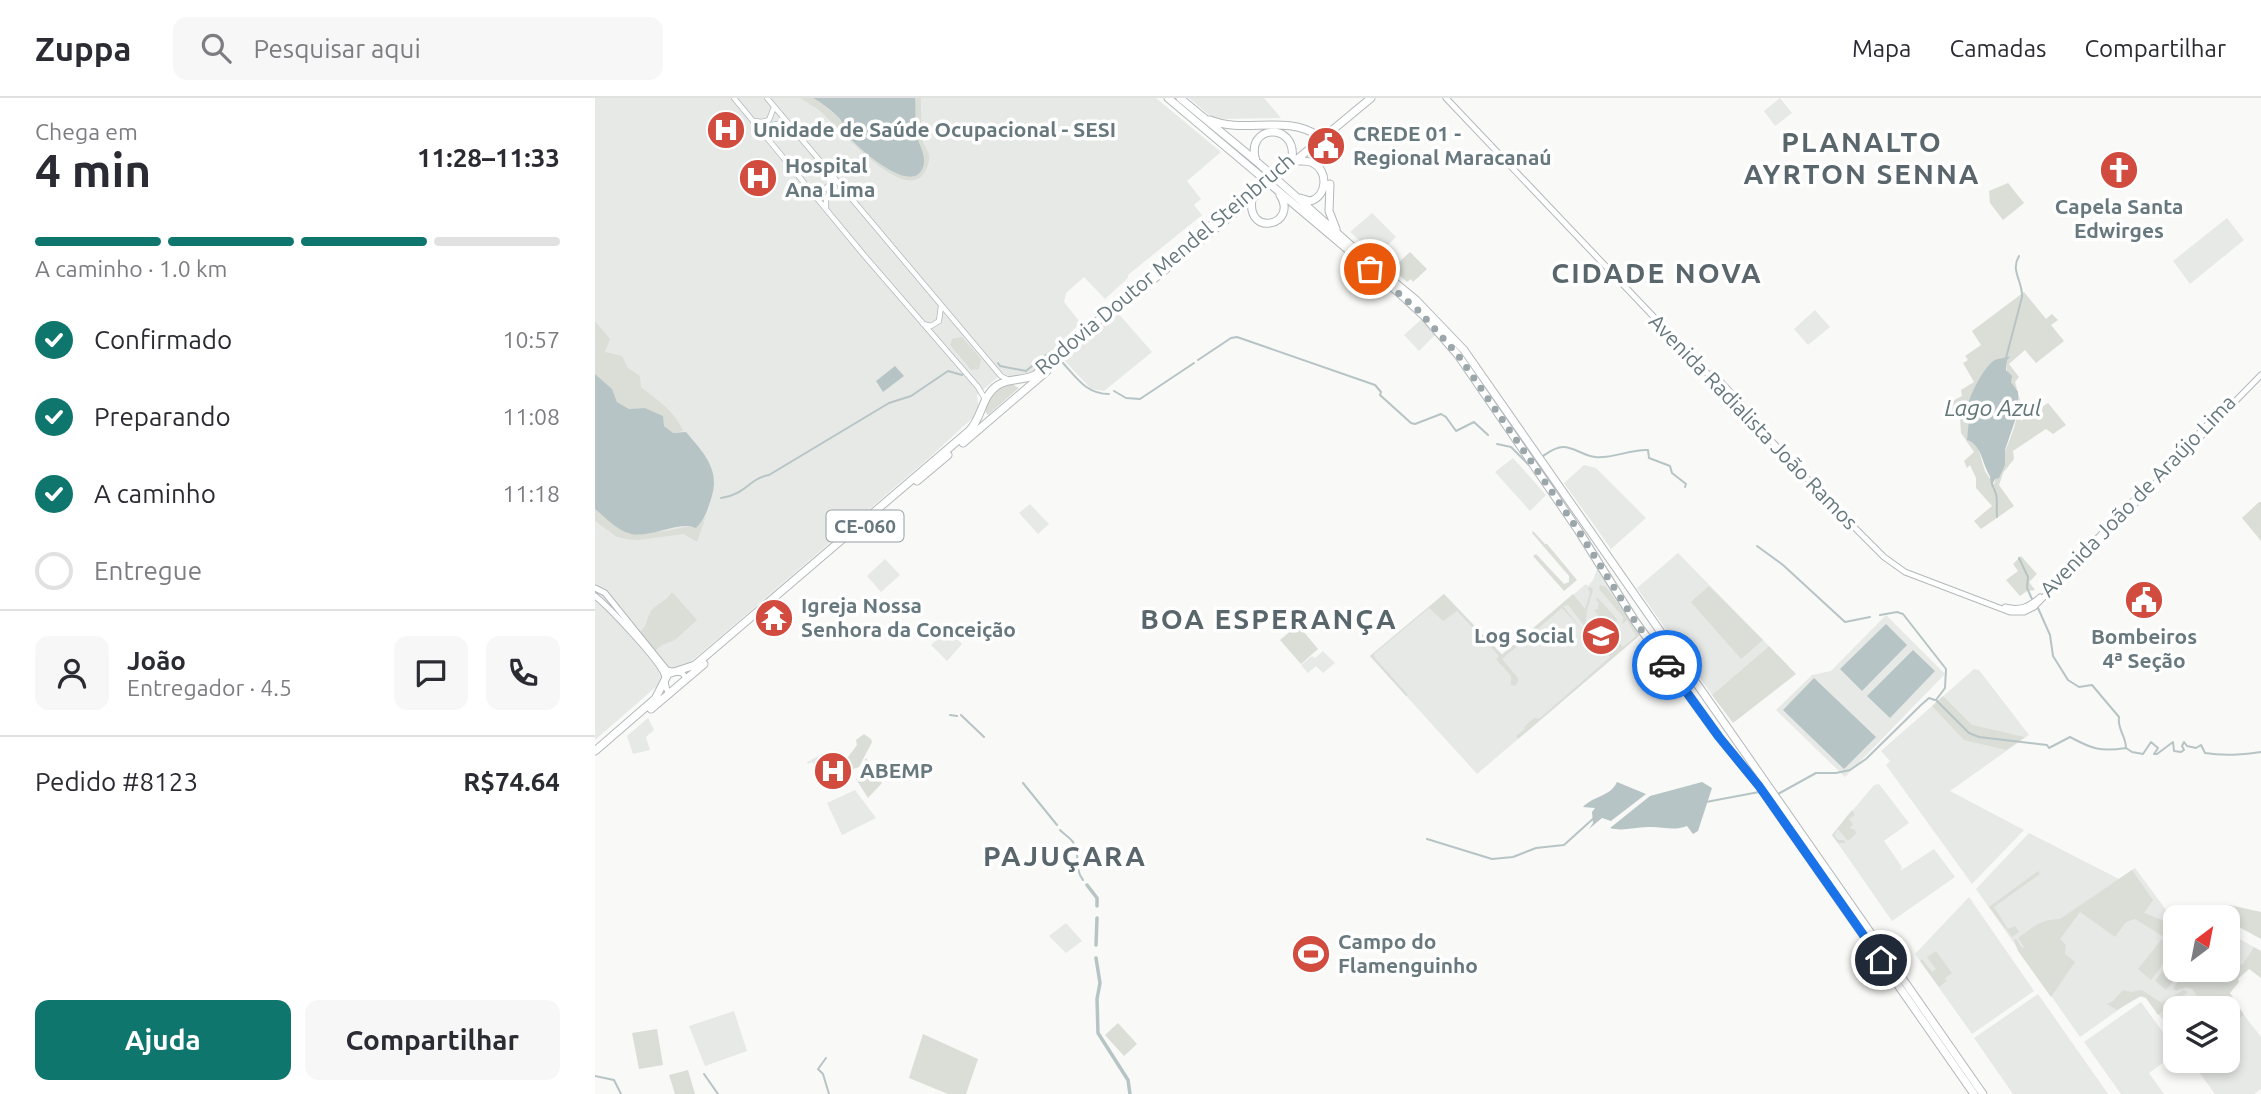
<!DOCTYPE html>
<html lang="pt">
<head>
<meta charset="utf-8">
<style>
	:root { --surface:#fff; --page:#f7f7f7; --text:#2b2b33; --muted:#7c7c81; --line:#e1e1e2; --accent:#0f766e }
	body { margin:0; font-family:Ubuntu,sans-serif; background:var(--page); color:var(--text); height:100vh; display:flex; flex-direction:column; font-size:26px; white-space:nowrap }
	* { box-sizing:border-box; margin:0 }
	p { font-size:23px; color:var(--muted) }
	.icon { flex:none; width:38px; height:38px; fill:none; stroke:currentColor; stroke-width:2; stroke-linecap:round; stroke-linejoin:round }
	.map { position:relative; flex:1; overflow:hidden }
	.side { display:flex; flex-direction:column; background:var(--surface); width:595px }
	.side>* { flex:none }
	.needle { width:46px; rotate:32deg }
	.buttons { position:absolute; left:1568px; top:807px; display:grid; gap:14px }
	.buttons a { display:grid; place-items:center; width:77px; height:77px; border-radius:14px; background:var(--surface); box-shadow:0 4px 10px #0003; font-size:35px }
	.pin { position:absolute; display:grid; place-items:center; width:60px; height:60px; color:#fff; margin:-30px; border:4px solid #fff; border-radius:50%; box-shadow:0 2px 7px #0007 }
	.courier { position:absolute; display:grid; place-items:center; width:70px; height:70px; margin:-35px; border:5px solid #1a73e8; border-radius:50%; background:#fff; color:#222; box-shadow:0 2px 9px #0007 }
	.head em { font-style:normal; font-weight:600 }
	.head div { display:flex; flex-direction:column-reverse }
	.head { display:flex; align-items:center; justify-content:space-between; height:119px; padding:0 35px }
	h1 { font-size:46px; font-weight:600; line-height:52px }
	.bar { display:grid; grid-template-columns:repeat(4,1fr); gap:10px 7px; align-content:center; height:84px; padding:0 35px }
	.bar i { height:9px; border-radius:5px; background:var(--line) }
	.bar .on { background:var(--accent) }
	.bar p { grid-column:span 4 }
	.line { display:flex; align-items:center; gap:18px; padding:0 35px; border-top:2px solid var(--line) }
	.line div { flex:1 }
	.round { display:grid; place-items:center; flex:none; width:74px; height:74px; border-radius:14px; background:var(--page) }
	ol { padding:0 35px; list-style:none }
	li { display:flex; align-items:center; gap:21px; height:77px }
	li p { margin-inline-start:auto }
	li .icon { padding:7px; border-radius:50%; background:var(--accent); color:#fff; stroke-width:4 }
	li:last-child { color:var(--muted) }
	li i { width:38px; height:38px; border:4px solid var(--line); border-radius:50% }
	.button { display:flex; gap:14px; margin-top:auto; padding:14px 35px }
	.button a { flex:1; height:80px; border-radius:14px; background:var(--accent); color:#fff; font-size:28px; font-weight:600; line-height:80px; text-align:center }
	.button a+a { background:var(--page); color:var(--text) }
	header { display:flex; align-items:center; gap:42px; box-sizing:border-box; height:98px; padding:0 35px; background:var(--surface); border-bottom:2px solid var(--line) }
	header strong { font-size:33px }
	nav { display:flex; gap:38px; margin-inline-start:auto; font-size:24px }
	.search { width:490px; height:63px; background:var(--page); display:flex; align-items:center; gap:18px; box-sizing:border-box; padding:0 24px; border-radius:14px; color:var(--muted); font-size:26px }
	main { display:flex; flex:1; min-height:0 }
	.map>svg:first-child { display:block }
	.built { fill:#e7e9e7 }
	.green { fill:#daded7; fill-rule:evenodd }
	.water { fill:#b7c4c5 }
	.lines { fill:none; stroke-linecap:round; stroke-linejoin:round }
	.stream { stroke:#b7c4c5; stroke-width:2 }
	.canal { stroke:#b7c4c5; stroke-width:3.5 }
	.secondary-casing { stroke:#b1b8bb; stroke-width:6 }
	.primary-casing { stroke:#b3b8bb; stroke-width:7 }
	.highway-casing { stroke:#b3b8ba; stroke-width:9 }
	.secondary { stroke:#fff; stroke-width:4.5 }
	.primary { stroke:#fff; stroke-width:5 }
	.highway { stroke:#fff; stroke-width:7 }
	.highway-bridge-casing { stroke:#b3b8ba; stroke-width:9; stroke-linecap:butt }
	.highway-bridge { stroke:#fff; stroke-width:7 }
	.done { stroke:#9aa6a9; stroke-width:7; stroke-dasharray:0 12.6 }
	.route { stroke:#1a73e8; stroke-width:9 }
	.labels { text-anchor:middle; stroke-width:7; stroke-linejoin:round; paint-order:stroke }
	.shield { fill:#fff; stroke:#95a1a5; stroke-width:2 }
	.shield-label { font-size:19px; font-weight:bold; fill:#67797f }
	.poi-label { font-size:21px; font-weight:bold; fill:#67797f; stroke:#fff; text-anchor:start }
	.street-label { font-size:21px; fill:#67797f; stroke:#fff }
	.water-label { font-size:23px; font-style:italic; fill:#627678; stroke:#fff }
	.district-label { font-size:28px; font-weight:bold; letter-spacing:2px; fill:#59666b; stroke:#fff }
</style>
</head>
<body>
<header>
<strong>Zuppa</strong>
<div class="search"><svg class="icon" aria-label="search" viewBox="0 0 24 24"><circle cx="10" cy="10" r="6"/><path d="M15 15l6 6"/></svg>Pesquisar aqui</div>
<nav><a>Mapa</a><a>Camadas</a><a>Compartilhar</a></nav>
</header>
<main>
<section class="side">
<div class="head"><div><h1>4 min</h1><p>Chega em</p></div><em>11:28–11:33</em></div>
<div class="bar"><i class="on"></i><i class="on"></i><i class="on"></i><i></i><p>A caminho · 1.0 km</p></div>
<ol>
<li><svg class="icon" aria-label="check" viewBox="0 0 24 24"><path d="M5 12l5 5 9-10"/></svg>Confirmado<p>10:57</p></li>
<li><svg class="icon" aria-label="check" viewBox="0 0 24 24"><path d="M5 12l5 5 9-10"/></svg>Preparando<p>11:08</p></li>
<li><svg class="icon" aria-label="check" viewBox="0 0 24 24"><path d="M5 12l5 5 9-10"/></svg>A caminho<p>11:18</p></li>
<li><i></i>Entregue</li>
</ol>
<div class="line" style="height:126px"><a class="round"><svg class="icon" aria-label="person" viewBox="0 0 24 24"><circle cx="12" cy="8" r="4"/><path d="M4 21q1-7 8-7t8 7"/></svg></a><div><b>João</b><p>Entregador · 4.5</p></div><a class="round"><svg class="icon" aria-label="chat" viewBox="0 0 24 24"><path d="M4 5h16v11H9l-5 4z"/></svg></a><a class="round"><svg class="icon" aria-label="phone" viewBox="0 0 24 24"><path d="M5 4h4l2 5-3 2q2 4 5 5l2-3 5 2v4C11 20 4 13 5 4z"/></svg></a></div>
<div class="line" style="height:91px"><div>Pedido #8123</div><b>R$74.64</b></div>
<div class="button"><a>Ajuda</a><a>Compartilhar</a></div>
</section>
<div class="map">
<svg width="1666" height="996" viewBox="0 0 1666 996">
	<rect width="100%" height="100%" fill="#f9f9f7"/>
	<path class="built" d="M0 0H561L626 54 592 83 606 101 599 107 607 117 533 177V180L510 201 489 179 471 195 469 204 484 223 483 227 452 258 453 262 438 274 416 279 408 275 382 297 384 311 382 316 334 360 92 567 78 570 67 578V583L62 588 0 642Z
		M594 0H669L686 20 619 21Z
		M1185 0 1197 15 1180 28 1169 13Z
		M777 115 801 139 785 155 781 149 777 153 755 134Z
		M1632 120 1649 142 1595 186 1578 163Z
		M1220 212 1235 229 1213 247 1199 231Z
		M523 215 557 254 509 293 496 291 469 262Z
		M828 220 842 235 824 253 809 237Z
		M918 360 951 397 935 413 900 374Z
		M989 367 1001 370 1051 420 1016 451 969 385Z
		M435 406 454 426 443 436 424 415Z
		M1083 455 1174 548 1117 597 1042 490Z
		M996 460 1081 584 1045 537 882 676 775 558 849 496 907 556 991 486 993 488 998 482 1002 471Z
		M290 461 305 477 286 494 272 478Z
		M1291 517 1350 576 1250 679 1181 612 1217 577 1236 573Z
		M353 531 367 546 352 563 336 547Z
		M728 553 740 565 728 575 721 568 713 575 706 567 717 558 720 560Z
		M1379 571 1384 572 1434 637 1355 693 1429 732 1377 786 1291 667 1295 663 1286 653Z
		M53 620 59 632 51 639 55 652 38 656 32 638Z
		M231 654 234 660 227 663 231 673 242 668 243 674 234 678 238 685 227 690 224 685 233 679 224 683 220 679 225 676 222 674 226 672 224 670 226 666 219 667 217 664 213 666 212 664Z
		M1284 686 1314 725 1289 743 1307 769 1305 773 1339 751 1360 779 1297 823 1237 737 1279 687Z
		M260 692 281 720 247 737 232 705Z
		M1434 735 1524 781 1540 770 1580 824V872H1615L1627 888 1596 910H1580V921L1572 927 1551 900 1543 898 1485 939 1381 791Z
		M1374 799 1439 893 1377 936 1320 856Z
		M471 825 487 843 471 855 454 838Z
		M1633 835 1659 849 1647 867 1633 859Z
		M1443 896 1511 993 1513 996H1418L1379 940Z
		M1546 904 1580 951V956L1554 975 1569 996H1526L1489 944Z
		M139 913 152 953 110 968 94 928Z
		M1649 917 1666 939V991L1659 996H1620L1596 963 1633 962V928Z"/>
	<path class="green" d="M205 0H218L226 5 247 23 253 38 318 79C336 71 325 53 322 38 320 27 321 15 320 3V0H326C326 14 326 30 328 43 329 50 336 54 334 63 321 122 244 29 227 15 221 9 212 5 205 0Z
		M1413 85 1429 105 1408 122 1395 105 1394 93Z
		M815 154 832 171 818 184 816 181 812 184 797 171Z
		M1429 194 1451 221 1457 216 1463 222 1456 227 1469 243 1441 265 1430 252 1414 266 1424 279 1420 284 1425 302 1426 323 1453 305 1471 327 1458 336 1451 331 1418 353 1419 361 1408 375 1404 387 1419 408 1386 431 1379 423 1397 408 1381 390V380L1375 367 1372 370 1369 363 1379 354 1366 335 1365 320 1350 307 1367 298 1366 292 1379 284 1368 265 1373 262 1370 258 1386 247 1377 233ZM1412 265C1409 280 1425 290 1423 310 1421 337 1404 359 1399 387L1390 373 1383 350 1379 344 1373 343 1374 320 1370 313 1374 301 1393 268Z
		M0 223 15 241 10 254 27 258 33 270 45 278 46 289C61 301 81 314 88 333L78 335 69 328 68 318 50 310 34 311 22 304 17 291 0 276Z
		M367 239 386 261 384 271 376 272 355 247 357 241Z
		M417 286 424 290 393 317 391 315V303L405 288Z
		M1664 404H1666V443L1647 420Z
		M0 411 33 436 71 433 105 426 111 418 102 444 89 436 43 442 31 441 22 439 0 423Z
		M938 433 950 446H952L982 482 969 493 938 458 941 456 969 486 974 484V478L937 435Z
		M1426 458 1442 476 1434 484 1440 492 1432 493 1425 498 1411 482 1423 473 1418 466Z
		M1005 487 1011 489 1045 537 923 641 921 638 930 631 929 629 939 620 944 621 1015 559 994 534 997 520 1000 519 1004 524 1006 522 999 512 1003 511 1004 505 1001 502 1002 499 1022 521 1021 526 1014 533 1028 549 1041 538 1032 522 1027 526 1028 519 1004 491Z
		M1114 488 1168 542 1146 561 1096 504Z
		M996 489 998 492 992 512 990 529 973 507 968 508 988 533 967 510 907 561 923 580V584L920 588 916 587V578L901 561 904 558 862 513 848 523 834 510 779 556 780 560 813 597 811 598 775 558 849 496 907 557 978 496 990 511 995 495 993 490Z
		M77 494 102 522 80 542 67 547 60 553 45 534C53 527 51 521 56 513 62 505 72 503 77 494Z
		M703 527 723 551 706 566 685 542Z
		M1174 548 1201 576 1138 625 1117 597Z
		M1348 598 1377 627 1430 639 1411 652 1369 642 1337 608Z
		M269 636 276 641 277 644 264 669 255 672 250 668V663L262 647 261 642Z
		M271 660 287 685 273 700 261 681Z
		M1257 712 1260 717 1254 721 1258 726 1255 730 1260 732 1261 736 1253 743 1243 731 1239 737 1243 742H1249L1251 745H1243L1237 737Z
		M1537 772 1558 802 1549 815 1580 827V846L1540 821 1531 824 1520 839 1485 814 1465 841 1471 847 1470 856 1480 864 1456 899 1423 853 1419 842 1421 841 1427 850 1429 849 1423 840C1441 827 1445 822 1465 821Z
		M1443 773 1445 776 1399 809 1413 831 1420 828 1424 834 1417 839 1394 809Z
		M1635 807 1666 814V841L1633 823V819H1626L1605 808Z
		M713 836 736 862 720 876 697 850Z
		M1566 842H1569L1580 850 1556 882 1543 871Z
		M1659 849 1666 853V880L1654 871 1643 881 1644 884 1635 895 1649 917 1633 928V910H1587L1602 898 1597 891 1592 889 1581 893 1578 891 1591 872H1633V859L1647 867Z
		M1341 853 1357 875 1350 880 1352 883 1344 889 1325 863 1327 861 1337 874 1341 871 1332 859Z
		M1580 856V872H1587L1571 892 1560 883Z
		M1528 892 1536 894 1547 892 1567 905 1588 892 1593 894 1563 917 1551 900 1546 898 1522 912 1512 906 1518 903Z
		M523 925 542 946 529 958 510 937Z
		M62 931 68 967 44 971 37 935Z
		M328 936 383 961 371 996H353L314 980Z
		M93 972 100 996H80L74 977Z"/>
	<path class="water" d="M218 0H320C321 12 320 26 322 38 324 48 332 58 328 69 318 99 264 51 254 39 250 33 249 25 244 20 236 12 227 5 218 0Z
		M1416 258 1412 262 1411 272 1417 278 1416 284 1423 294V314L1410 352V367L1404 380 1400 381 1396 389 1397 381C1387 369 1388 347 1372 342L1374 320 1370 313C1374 300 1386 274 1396 265 1402 259 1409 261 1416 258Z
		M300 268 309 278 288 294 281 283Z
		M0 276 17 291 22 304 34 311 50 310 68 318 69 328 78 335 91 334C109 355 126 372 116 401 112 413 110 421 101 430 86 422 56 440 36 436 23 433 10 419 0 411Z
		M1291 526 1312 547 1267 593 1245 571Z
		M1318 552 1340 573 1295 620 1272 598Z
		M1219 580 1281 639 1249 671 1188 612Z
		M1022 684 1051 696 1016 723 1007 720 994 731 998 725 997 714 1000 710 988 709C998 698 1015 699 1022 684Z
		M1107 684 1117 690 1103 733 1098 736 1092 728C1079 733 1069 729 1056 729 1042 728 1029 734 1015 730L1055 698Z"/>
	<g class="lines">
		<path class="stream" d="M1411 260 1427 199C1428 183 1415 173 1424 158
			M603 262 636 240 642 239 780 287 786 294 785 297 816 325 820 326 846 316 851 319 861 333 879 324 893 337
			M467 264C482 280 491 296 514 296
			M403 265 405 268 431 273 437 268
			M440 265 455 254 459 256
			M519 293 531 300 545 301 599 265
			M902 346 916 349 934 367
			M948 358C954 354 960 349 968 349 979 349 989 358 1000 359 1018 361 1035 351 1053 352L1054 360 1075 368 1077 375 1091 386 1090 389
			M1396 380C1396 387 1399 389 1401 396 1403 403 1401 411 1402 419
			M126 400C150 397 155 380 174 377L294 305 316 298 353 273 367 277
			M1162 448 1188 467 1250 524 1275 519
			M1424 460 1433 479 1432 490 1437 501
			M1443 510 1455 537 1458 558 1473 582 1484 589 1497 587 1524 619C1522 631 1531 638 1531 650
			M1285 517 1302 514 1308 516 1351 571 1350 590 1341 602 1374 635 1384 639 1452 647 1454 650 1475 639C1497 651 1506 654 1531 650L1537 654 1548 656 1556 644 1563 650 1559 656H1562L1578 644 1579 653 1586 654 1589 652 1587 648 1589 644 1592 648 1601 650 1606 647 1610 655C1627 658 1650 657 1666 654
			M355 617 362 618
			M366 617 389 639
			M428 685 462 727
			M1183 696 1221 675H1241L1255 672 1271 661 1326 607 1334 600 1340 602
			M1111 704 1164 694
			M465 732C469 736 475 740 478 744 486 757 479 771 488 782
			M832 741 897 761 918 759 941 750 969 747 1000 719
			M231 960 223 971 228 976 234 996
			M109 976 123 996
			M0 978 19 982 26 996"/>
		<path class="canal" d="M492 787 502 800V808
			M501 847 502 820
			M501 860 505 885 502 901 503 935 533 982 535 996"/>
		<g class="secondary-casing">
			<path id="secondary" d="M139 0 268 156 383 289 390 301
				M172 0 406 278 412 281
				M159 23 167 24 174 22 179 9
				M173 41 178 27 191 24
				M217 93C228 95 236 89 237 78
				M231 109V101L235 94 248 92
				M328 226 336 228 344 223 346 208"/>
		</g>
		<g class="primary-casing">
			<path id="primary" d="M851 0 1243 413 1289 459 1310 474 1415 514H1429L1439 509 1666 277
				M1118 275 1149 309
				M1576 364 1623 316
				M1496 447 1554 386
				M0 490 10 495 72 572 87 575 92 581
				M0 498C14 509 63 561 69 576 72 584 68 589 75 596
				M1410 509C1425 513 1434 509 1445 499"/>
		</g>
		<g class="highway-casing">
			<path id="highway" d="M573 0 803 194 829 218 863 257 983 432 1040 523 1124 639 1164 688 1379 996
				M585 0 661 63 759 150
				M615 22C649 36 692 16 723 38
				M661 63C649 26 702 24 697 60
				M700 63C706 63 713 62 718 65 734 73 732 99 715 103L705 100
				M688 73 776 0
				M735 86 734 113 741 131
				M657 101C651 140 704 127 685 97
				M776 165 821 202 869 252 1388 996
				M543 194 665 94
				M368 345 452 273
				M322 383 353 357
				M56 611 109 566
				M0 653 60 601 73 576 100 567 374 333C388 319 386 298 403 287 414 280 428 283 440 277L570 165 662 90"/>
		</g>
		<use href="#secondary" class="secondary"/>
		<use href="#primary" class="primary"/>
		<use href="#highway" class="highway"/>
		<g class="highway-bridge-casing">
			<path id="highway-bridge" d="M662 90 686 70"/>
		</g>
		<use href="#highway-bridge" class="highway-bridge"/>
	</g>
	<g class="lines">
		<path class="done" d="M775 171 824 213 863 257 983 432 1040 523 1072 567"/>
		<path class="route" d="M1072 567 1124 639 1164 688 1286 862"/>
	</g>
	<defs>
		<g id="hospital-disc" transform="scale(2.0125)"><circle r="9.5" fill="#d14b3f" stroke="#fff"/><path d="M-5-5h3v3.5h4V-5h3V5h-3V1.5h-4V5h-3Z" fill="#fff"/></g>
		<g id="civic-disc" transform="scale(2.0125)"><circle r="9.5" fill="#d14b3f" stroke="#fff"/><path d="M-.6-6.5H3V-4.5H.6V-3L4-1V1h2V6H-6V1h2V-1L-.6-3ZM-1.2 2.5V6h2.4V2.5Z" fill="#fff"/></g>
		<g id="church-disc" transform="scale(2.0125)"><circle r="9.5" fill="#d14b3f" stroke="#fff"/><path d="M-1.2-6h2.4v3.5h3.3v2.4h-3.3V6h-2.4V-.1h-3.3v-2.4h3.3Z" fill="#fff"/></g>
		<g id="temple-disc" transform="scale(2.0125)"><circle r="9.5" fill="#d14b3f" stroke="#fff"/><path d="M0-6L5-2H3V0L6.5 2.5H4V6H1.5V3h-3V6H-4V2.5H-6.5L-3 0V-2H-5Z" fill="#fff"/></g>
		<g id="university-disc" transform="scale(2.0125)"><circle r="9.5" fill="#d14b3f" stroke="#fff"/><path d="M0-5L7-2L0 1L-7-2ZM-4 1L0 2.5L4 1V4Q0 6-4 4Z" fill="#fff"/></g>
		<g id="stadium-disc" transform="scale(2.0125)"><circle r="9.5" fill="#d14b3f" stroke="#fff"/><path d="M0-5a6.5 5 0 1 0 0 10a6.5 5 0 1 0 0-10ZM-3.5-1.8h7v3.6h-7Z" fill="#fff"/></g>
	</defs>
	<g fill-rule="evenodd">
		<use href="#hospital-disc" x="131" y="32"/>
		<use href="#civic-disc" x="731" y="48"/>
		<use href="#church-disc" x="1524" y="72"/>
		<use href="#hospital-disc" x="163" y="80"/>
		<use href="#civic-disc" x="1549" y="502"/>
		<use href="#temple-disc" x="179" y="520"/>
		<use href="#university-disc" x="1006" y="538"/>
		<use href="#hospital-disc" x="238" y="673"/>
		<use href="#stadium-disc" x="716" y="856"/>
	</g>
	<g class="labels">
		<rect class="shield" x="231.5" y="412.5" width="77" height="31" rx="5"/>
		<g class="shield-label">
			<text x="270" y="435">CE-060</text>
		</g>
		<g class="poi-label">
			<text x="158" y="39">Unidade de Saúde Ocupacional - SESI</text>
			<text x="758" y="43">CREDE 01 -<tspan x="758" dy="24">Regional Maracanaú</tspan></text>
			<text x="190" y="75">Hospital<tspan x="190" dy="24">Ana Lima</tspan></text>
			<text x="1524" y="116" text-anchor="middle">Capela Santa<tspan x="1524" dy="24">Edwirges</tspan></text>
			<text x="206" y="515">Igreja Nossa<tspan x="206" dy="24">Senhora da Conceição</tspan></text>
			<text x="979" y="545" text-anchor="end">Log Social</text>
			<text x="1549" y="546" text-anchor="middle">Bombeiros<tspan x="1549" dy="24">4ª Seção</tspan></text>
			<text x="265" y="680">ABEMP</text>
			<text x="743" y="851">Campo do<tspan x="743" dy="24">Flamenguinho</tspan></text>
		</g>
		<g class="street-label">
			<text transform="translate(570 166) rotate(-40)" y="7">Rodovia Doutor Mendel Steinbruch</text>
			<text transform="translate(1158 324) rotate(46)" y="7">Avenida Radialista João Ramos</text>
			<text transform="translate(1543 398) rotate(-46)" y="7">Avenida João de Araújo Lima</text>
		</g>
		<g class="water-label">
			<text x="1398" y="318">Lago Azul</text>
		</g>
		<g class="district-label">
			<text x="1267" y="54">PLANALTO<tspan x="1267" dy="32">AYRTON SENNA</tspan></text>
			<text x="1062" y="185">CIDADE NOVA</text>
			<text x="674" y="531">BOA ESPERANÇA</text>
			<text x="470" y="768">PAJUÇARA</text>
		</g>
	</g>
</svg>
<div class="buttons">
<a><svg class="needle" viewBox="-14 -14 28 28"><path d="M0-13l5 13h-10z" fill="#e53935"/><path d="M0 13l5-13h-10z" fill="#7c7c81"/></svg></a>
<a><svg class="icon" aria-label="layers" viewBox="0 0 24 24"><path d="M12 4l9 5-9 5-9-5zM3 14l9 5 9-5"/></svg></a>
</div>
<div class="pin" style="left:775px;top:171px;background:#ea580c"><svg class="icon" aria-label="bag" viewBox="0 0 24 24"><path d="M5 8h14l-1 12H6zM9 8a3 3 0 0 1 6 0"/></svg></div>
<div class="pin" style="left:1286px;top:862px;background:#1f2937"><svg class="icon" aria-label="home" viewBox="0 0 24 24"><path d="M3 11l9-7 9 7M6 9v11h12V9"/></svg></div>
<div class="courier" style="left:1072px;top:567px"><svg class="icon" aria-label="car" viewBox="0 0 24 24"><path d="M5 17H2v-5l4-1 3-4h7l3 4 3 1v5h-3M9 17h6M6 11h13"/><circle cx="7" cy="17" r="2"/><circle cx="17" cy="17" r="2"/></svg></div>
</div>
</main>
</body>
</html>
